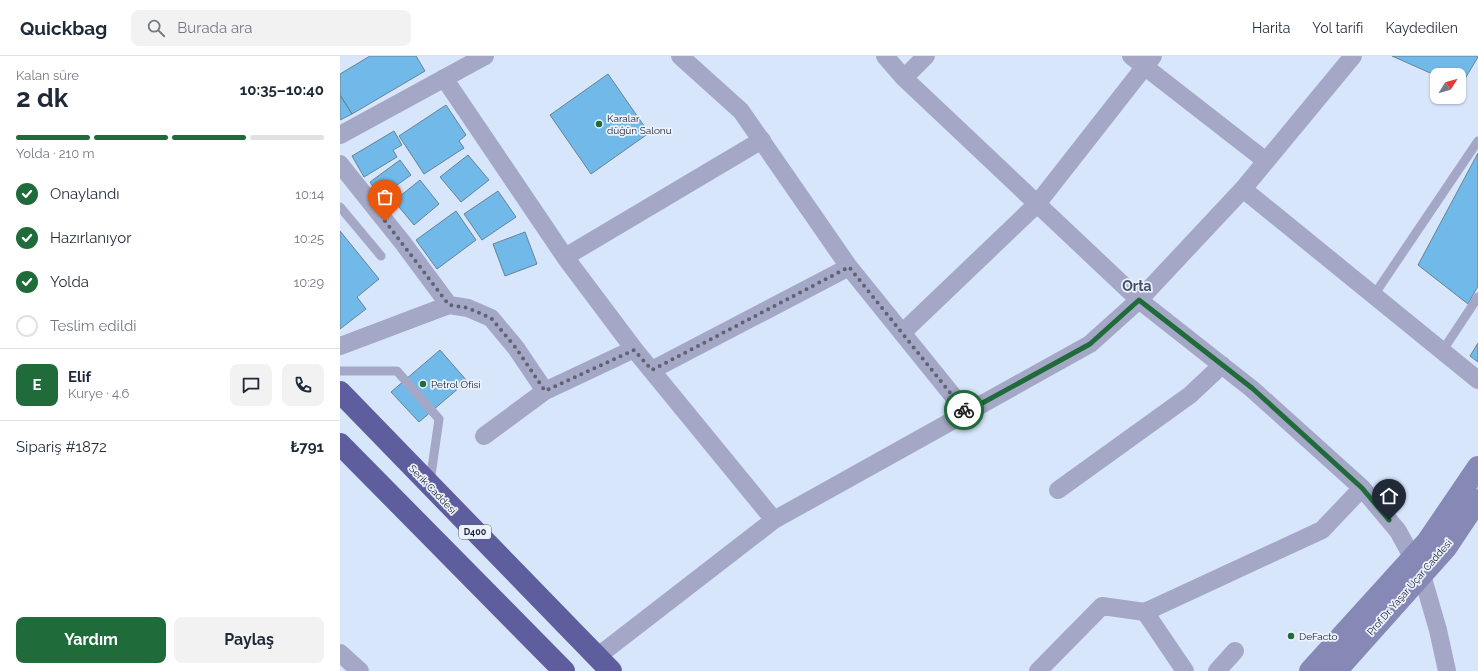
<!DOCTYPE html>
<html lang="tr">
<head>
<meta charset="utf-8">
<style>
	:root { --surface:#fff; --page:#f2f2f3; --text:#1f2937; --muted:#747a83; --line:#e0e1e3; --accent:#206b3a }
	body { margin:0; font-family:Raleway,sans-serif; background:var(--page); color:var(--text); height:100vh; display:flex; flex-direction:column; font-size:15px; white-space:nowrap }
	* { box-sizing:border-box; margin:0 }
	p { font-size:13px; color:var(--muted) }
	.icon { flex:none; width:22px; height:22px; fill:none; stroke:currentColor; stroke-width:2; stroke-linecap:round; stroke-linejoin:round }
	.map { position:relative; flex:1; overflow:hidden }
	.sheet { display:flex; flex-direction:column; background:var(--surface); width:340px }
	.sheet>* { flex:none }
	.needle { width:26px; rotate:53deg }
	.buttons { position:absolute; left:1090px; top:12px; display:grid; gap:8px }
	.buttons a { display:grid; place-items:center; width:36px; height:36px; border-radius:8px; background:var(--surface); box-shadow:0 1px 3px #0004; font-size:20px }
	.pin { position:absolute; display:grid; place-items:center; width:34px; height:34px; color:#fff; margin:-41px -17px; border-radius:50% 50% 50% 0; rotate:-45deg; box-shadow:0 0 4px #0007 }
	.pin .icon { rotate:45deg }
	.courier { position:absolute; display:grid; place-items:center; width:40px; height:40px; margin:-20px; border:3px solid #206b3a; border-radius:50%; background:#fff; color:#222; box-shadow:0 1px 5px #0007 }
	.overview em { font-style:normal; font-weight:700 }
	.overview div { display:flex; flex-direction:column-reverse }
	.overview { display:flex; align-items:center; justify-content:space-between; height:68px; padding:0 16px }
	h1 { font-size:26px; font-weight:700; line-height:30px }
	.bar { display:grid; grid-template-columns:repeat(4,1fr); gap:6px 4px; align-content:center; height:48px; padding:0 16px }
	.bar i { height:5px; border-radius:3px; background:var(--line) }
	.bar .current { background:var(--accent) }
	.bar p { grid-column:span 4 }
	.line { display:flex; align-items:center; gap:10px; padding:0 16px; border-top:1px solid var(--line) }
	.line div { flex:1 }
	.round { display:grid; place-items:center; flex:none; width:42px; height:42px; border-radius:8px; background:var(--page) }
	ol { padding:0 16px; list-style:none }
	li { display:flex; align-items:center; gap:12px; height:44px }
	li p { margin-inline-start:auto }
	li .icon { padding:4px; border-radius:50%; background:var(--accent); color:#fff; stroke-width:4 }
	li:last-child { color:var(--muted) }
	li i { width:22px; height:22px; border:2px solid var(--line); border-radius:50% }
	.primary-button { display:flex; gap:8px; margin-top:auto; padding:8px 16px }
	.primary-button a { flex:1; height:46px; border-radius:8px; background:var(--accent); color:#fff; font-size:16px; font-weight:700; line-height:46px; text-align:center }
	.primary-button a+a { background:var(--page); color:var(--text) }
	header { display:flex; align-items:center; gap:24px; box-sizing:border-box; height:56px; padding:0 20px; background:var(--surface); border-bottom:1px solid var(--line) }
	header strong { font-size:19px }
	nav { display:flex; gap:22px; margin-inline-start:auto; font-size:14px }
	.search { width:280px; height:36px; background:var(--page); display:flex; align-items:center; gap:10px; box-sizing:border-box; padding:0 14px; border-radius:8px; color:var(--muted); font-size:15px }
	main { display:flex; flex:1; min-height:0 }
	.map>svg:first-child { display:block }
	.building { fill:#70b9e8; stroke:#678395 }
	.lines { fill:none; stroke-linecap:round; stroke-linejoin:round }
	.lane { stroke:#a5a7c6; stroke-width:9 }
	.street { stroke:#a5a7c6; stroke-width:18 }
	.secondary { stroke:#8688b6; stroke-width:22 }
	.highway { stroke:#5e5e9e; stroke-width:22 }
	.done { stroke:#5c6574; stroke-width:4; stroke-dasharray:0 7.2 }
	.route { stroke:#206b3a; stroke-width:5 }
	.poi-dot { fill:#206b3a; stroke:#ebf2fe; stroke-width:1.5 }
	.labels { text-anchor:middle; stroke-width:3.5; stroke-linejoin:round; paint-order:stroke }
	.shield { fill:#ebf2fe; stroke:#595f6a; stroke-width:1 }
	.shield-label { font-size:9px; font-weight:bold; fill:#1a202a }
	.poi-label { font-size:10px; fill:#1a202a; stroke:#ebf2fe; text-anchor:start }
	.street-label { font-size:10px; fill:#1a202a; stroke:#ebf2fe }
	.district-label { font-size:14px; font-weight:bold; fill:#425067; stroke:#ebf2fe }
</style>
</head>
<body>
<header>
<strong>Quickbag</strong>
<div class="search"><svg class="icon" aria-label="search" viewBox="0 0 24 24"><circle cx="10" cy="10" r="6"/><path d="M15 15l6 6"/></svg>Burada ara</div>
<nav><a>Harita</a><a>Yol tarifi</a><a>Kaydedilen</a></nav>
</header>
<main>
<section class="sheet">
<div class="overview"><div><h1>2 dk</h1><p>Kalan süre</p></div><em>10:35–10:40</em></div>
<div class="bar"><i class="current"></i><i class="current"></i><i class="current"></i><i></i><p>Yolda · 210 m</p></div>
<ol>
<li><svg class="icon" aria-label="check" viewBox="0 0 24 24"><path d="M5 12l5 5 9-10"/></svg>Onaylandı<p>10:14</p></li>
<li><svg class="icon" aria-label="check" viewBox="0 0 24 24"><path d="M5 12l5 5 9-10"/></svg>Hazırlanıyor<p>10:25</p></li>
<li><svg class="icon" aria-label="check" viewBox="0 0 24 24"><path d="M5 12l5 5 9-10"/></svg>Yolda<p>10:29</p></li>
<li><i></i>Teslim edildi</li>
</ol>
<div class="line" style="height:72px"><b class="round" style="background:var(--accent);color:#fff">E</b><div><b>Elif</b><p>Kurye · 4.6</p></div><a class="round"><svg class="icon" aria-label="chat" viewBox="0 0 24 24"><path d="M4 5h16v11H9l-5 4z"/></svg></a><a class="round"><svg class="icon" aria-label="phone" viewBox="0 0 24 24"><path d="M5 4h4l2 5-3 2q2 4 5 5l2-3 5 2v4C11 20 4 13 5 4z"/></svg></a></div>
<div class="line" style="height:52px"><div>Sipariş #1872</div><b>₺791</b></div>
<div class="primary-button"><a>Yardım</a><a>Paylaş</a></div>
</section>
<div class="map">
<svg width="1138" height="615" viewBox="0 0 1138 615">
	<rect width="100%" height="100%" fill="#d8e6fc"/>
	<path class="building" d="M30 0H76L85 15 12 58 0 39V18Z
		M1052 0H1138V1L1120 31 1119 19 1097 20Z
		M268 18 309 77 251 118 210 59Z
		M0 39 12 58 0 64Z
		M106 49 126 79 119 85 124 92 84 118 59 80Z
		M54 75 62 89 53 94 57 101 24 121 12 100Z
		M1138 97V230L1128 248 1078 209Z
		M128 99 149 124 121 146 100 121Z
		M60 104 71 119 40 141 30 126Z
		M80 124 99 148 74 169 54 145Z
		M158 135 176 161 142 184 124 158Z
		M116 155 136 184 97 213 76 184Z
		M0 175 39 223 17 241 26 253 0 273Z
		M185 176 197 208 165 220 153 188Z
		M1138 287V306L1130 300Z
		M100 294 127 325 79 366 51 336Z"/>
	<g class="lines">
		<path class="lane" d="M0 151 41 200
			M1034 239 1138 85
			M1103 294 1138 241
			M0 315H57L99 363 90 426"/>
		<path class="street" d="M340 0 401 55 509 211 626 356
			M545 0 564 22 799 244 912 333 1022 432 1058 475 1082 519 1098 574 1107 615
			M791 0 926 105
			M104 22 225 201 294 293 434 464
			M564 22 586 0
			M0 79 145 0
			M0 108 63 187 109 249
			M903 133 1138 324
			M225 201 422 84
			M562 277 697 148 813 0
			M0 290 109 249 128 252 151 262 176 292 205 335
			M312 314 509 211
			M144 380 205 335 294 293
			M718 434 850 339 882 309
			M805 556 845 615
			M0 597 20 615
			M258 600 434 464 750 288 799 244 903 133 1013 0
			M698 615 762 550 805 556 982 474 1022 432
			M877 615 895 595"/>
		<path class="secondary" d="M970 615 1087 486 1138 411
			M996 615 1106 492 1138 444"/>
		<path class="highway" d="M0 336 271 615
			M0 388 224 615"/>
	</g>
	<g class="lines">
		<path class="done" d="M45 165 109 249 128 252 151 262 176 292 205 335 294 294 312 314 509 211 624 354"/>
		<path class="route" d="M624 354 626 356 750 288 799 244 912 332 1022 432 1049 464"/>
	</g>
	<g class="poi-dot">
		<circle cx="259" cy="68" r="4"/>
		<circle cx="83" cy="328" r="4"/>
		<circle cx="951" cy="580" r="4"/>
	</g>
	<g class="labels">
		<rect class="shield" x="119" y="469" width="32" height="14" rx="3"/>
		<g class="shield-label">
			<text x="135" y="479">D400</text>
		</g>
		<g class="poi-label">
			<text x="267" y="66">Karalar<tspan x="267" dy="12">düğün Salonu</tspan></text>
			<text x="91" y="332">Petrol Ofisi</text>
			<text x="959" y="584">DeFacto</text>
		</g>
		<g class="street-label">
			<text transform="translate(93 433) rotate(46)" y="4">Serik Caddesi</text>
			<text transform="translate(1069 531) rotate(-49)" y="4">Prof.Dr. Yaşar Uçar Caddesi</text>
		</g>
		<g class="district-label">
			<text x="797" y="235">Orta</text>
		</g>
	</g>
</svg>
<div class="buttons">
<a><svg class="needle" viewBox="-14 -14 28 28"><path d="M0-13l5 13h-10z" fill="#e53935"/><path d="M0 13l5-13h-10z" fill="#747a83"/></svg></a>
</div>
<div class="pin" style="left:45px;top:165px;background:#ea580c"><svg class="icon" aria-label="bag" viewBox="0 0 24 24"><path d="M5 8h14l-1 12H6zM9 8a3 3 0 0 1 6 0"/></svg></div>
<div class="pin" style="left:1049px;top:464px;background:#1f2937"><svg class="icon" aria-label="home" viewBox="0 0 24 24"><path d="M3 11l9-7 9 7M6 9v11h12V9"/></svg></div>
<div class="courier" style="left:624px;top:354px"><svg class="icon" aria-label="bike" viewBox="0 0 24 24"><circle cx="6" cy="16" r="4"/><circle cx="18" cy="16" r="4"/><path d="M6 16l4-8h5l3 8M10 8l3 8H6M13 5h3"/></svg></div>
</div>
</main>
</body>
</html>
